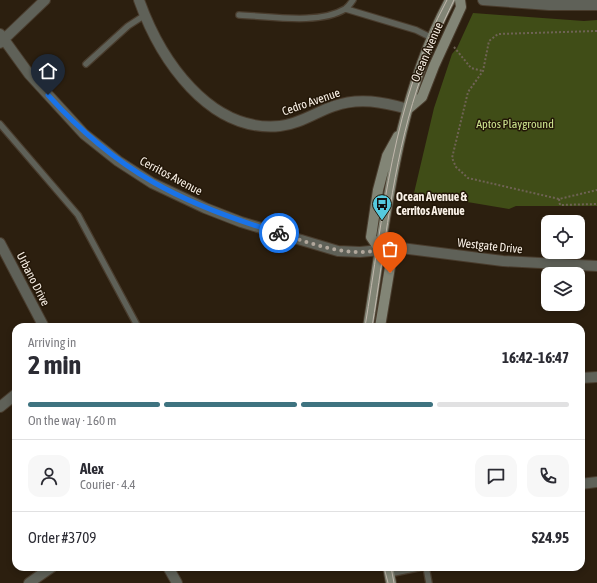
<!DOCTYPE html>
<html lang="en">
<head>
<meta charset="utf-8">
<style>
	:root { --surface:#fff; --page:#f7f7f7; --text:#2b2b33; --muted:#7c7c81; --line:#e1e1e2; --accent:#3e7380 }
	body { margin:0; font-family:"Asap Condensed",sans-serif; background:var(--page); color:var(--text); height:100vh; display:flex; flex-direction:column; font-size:15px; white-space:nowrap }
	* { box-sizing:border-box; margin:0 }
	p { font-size:13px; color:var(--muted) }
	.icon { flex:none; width:22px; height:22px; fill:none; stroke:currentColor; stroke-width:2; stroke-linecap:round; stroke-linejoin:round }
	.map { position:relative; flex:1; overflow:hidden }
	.panel { position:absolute; left:12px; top:323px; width:573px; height:248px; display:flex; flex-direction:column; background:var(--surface); border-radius:12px; box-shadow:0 2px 6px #0003 }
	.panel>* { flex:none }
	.fabs { position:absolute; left:541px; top:215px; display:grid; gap:8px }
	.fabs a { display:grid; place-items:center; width:44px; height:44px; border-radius:8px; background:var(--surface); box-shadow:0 2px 6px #0003; font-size:20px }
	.pin { position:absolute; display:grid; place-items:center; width:34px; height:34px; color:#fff; margin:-41px -17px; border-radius:50% 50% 50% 0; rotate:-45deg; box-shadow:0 0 4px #0007 }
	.pin .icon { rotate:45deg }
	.courier { position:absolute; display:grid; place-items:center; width:40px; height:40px; margin:-20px; border:3px solid #1a73e8; border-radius:50%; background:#fff; color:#222; box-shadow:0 1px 5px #0007 }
	.head em { font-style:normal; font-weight:700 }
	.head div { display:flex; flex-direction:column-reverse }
	.head { display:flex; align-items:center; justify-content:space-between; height:68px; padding:0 16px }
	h1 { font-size:26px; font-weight:700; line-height:30px }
	.bar { display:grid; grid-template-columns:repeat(4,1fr); gap:6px 4px; align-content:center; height:48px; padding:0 16px }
	.bar i { height:5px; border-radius:3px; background:var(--line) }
	.bar .selected { background:var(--accent) }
	.bar p { grid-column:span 4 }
	.line { display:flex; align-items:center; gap:10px; padding:0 16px; border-top:1px solid var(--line) }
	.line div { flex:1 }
	.round { display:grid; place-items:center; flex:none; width:42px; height:42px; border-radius:12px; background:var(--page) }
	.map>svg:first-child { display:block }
	.green { fill:#404d17 }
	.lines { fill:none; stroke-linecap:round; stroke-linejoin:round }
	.service-casing { stroke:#493c2d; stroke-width:8 }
	.minor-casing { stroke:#493c2d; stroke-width:12 }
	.secondary-casing { stroke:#493c2d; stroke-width:12 }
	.path { stroke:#6f6355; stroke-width:2; stroke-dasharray:2 2; stroke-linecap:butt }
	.service { stroke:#5f6158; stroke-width:5.5 }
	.minor { stroke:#5f6158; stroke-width:10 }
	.secondary { stroke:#828576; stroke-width:10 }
	.tram { stroke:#c2b8ad; stroke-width:1 }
	.done { stroke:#b1a79b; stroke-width:4; stroke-dasharray:0 7.2 }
	.route { stroke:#1a73e8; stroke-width:5 }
	.labels { text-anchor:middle; stroke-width:3; stroke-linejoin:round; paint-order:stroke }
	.street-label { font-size:12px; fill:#f9f0e6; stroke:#221607 }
	.park-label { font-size:12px; fill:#cce48e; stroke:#221607 }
	.poi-label { font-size:12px; font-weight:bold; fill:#f9f0e6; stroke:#221607; text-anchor:start }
</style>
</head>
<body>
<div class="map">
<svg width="597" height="583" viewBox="0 0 597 583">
	<rect width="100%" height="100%" fill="#2c1f0f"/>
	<path class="green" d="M473 13 584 21 597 20V206H516L509 209 414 193 434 108 452 54 457 48Z"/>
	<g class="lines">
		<g class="service-casing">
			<path id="service" d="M346 9 416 30 432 38
				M239 15C269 16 319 25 345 9 348 7 351 3 353 0
				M86 64 128 26 145 15
				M0 124 78 215 138 327
				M426 567 429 583
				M389 574 423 567"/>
		</g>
		<g class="minor-casing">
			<path id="minor" d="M139 0C160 59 209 133 280 126 300 124 316 112 334 106 359 97 383 102 408 109
				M483 0 549 5H597
				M0 34 29 74 84 134 118 161 152 183 205 208 241 222 338 251 360 252 401 248 503 261 597 266
				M0 43 45 0
				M0 243 44 327
				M581 378 597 377
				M0 407 16 394
				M581 484 597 482
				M168 567 177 583
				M29 583 52 567"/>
		</g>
		<g class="secondary-casing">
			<path id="secondary" d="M408 109 422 97 434 66 461 7 460 0
				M368 327C386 217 396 100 450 0
				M380 327 391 261 380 250 371 237 378 190 387 156 398 136
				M388 567 391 583"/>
		</g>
		<path class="path" d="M597 31 498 34 489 41 483 71 468 92 452 158 456 167 468 178 559 199 597 190
			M454 47 471 68 483 71
			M559 199 560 205 597 204
			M276 327 281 325 300 327"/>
		<use href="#service" class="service"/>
		<use href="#minor" class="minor"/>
		<use href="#secondary" class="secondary"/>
		<path class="tram" d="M365 327C383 217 393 100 447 0
			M372 327C385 248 392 166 417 89 427 58 440 29 454 0
			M384 567 388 583
			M391 567 394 583"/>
	</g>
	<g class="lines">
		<path class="done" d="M279 233C313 244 345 257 380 250L391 260 390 273"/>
		<path class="route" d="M48 95C117 172 182 204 279 233"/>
	</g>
	<defs>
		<g id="bus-pin" transform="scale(1)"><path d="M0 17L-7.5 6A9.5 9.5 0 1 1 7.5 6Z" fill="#55cadf" stroke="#221607"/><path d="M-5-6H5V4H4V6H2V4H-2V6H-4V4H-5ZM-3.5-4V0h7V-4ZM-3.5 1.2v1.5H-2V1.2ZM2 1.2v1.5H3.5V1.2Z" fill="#111"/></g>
	</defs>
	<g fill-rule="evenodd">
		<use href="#bus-pin" x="382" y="204"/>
	</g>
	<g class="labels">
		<g class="street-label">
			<text transform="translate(427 52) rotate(-67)" y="4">Ocean Avenue</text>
			<text transform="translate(311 102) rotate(-19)" y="4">Cedro Avenue</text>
			<text transform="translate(171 176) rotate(28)" y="4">Cerritos Avenue</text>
			<text transform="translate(490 246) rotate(6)" y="4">Westgate Drive</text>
			<text transform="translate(33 279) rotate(63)" y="4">Urbano Drive</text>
		</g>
		<g class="park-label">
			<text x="515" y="128">Aptos Playground</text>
		</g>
		<g class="poi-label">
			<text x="396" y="201">Ocean Avenue &amp;<tspan x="396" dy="14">Cerritos Avenue</tspan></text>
		</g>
	</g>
</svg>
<div class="fabs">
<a><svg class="icon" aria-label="locate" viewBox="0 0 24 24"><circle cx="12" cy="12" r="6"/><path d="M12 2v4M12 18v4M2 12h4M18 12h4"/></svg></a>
<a><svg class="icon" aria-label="layers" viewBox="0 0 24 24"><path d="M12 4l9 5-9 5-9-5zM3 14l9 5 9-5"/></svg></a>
</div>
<div class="pin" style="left:390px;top:273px;background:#ea580c"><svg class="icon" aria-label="bag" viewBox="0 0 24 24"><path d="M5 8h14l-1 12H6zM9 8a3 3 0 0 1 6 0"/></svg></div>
<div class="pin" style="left:48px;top:95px;background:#1f2937"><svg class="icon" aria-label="home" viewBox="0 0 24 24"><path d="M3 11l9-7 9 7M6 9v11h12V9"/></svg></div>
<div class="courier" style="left:279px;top:233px"><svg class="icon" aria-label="bike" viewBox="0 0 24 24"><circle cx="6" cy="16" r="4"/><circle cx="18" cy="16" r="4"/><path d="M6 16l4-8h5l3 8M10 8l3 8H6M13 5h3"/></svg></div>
<section class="panel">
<div class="head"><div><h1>2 min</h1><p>Arriving in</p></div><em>16:42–16:47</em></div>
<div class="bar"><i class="selected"></i><i class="selected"></i><i class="selected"></i><i></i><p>On the way · 160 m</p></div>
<div class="line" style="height:72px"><a class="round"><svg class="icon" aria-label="person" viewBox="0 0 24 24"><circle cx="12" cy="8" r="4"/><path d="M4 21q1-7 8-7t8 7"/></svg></a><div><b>Alex</b><p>Courier · 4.4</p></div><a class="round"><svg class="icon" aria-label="chat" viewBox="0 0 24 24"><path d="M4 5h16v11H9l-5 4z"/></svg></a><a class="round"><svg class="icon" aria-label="phone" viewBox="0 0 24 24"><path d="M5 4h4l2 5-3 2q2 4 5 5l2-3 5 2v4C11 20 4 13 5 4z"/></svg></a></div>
<div class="line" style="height:52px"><div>Order #3709</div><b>$24.95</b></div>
</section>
</div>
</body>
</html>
